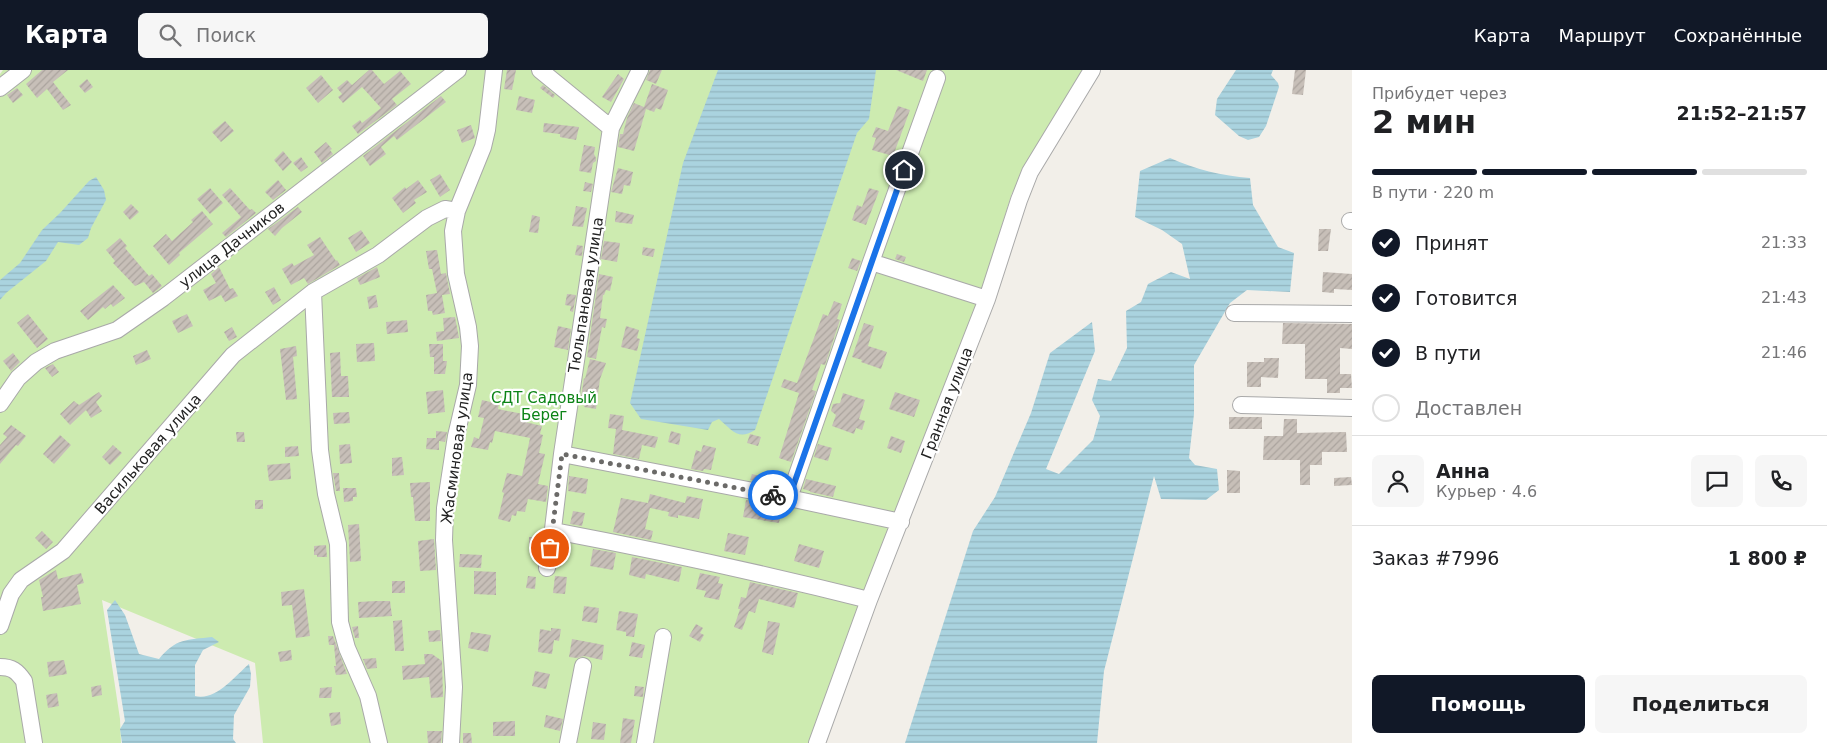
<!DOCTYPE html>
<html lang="ru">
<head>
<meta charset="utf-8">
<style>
	:root { --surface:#fff; --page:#f6f6f6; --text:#202124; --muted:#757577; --line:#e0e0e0; --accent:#111827 }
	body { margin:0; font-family:"DejaVu Sans",sans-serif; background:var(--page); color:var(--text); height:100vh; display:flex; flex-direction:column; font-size:19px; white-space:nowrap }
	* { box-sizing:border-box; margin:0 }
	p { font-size:16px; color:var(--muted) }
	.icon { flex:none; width:28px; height:28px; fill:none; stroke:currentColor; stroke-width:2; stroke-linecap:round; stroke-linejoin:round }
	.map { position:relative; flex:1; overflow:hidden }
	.panel { display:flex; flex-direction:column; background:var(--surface); width:475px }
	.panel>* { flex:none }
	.pin { position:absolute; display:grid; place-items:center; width:42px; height:42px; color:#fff; margin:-21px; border:2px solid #fff; border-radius:50%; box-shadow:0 1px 5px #0007 }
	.courier { position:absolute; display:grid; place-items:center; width:50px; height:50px; margin:-25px; border:4px solid #1a73e8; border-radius:50%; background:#fff; color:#222; box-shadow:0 1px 6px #0007 }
	.head em { font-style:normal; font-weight:800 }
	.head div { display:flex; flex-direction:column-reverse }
	.head { display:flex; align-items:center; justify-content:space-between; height:85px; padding:0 20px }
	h1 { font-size:32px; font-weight:800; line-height:38px }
	.bar { display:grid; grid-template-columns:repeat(4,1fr); gap:8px 5px; align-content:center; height:60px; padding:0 20px }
	.bar i { height:6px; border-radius:4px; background:var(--line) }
	.bar .current { background:var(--accent) }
	.bar p { grid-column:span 4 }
	.line { display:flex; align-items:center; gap:12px; padding:0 20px; border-top:1px solid var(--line) }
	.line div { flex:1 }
	.round { display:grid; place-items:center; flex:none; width:52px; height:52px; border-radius:8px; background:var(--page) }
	ol { padding:0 20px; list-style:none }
	li { display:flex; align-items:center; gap:15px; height:55px }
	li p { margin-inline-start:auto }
	li .icon { padding:5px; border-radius:50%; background:var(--accent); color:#fff; stroke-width:4 }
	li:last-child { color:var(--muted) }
	li i { width:28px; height:28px; border:2px solid var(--line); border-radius:50% }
	.primary-button { display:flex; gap:10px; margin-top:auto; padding:10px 20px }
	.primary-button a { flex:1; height:58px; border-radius:8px; background:var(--accent); color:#fff; font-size:20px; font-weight:800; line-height:58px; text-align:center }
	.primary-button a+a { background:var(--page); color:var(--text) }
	header { display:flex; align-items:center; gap:30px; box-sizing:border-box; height:70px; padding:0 25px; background:var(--accent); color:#fff }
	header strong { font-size:24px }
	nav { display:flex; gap:28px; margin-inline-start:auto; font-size:18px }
	.search { width:350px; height:45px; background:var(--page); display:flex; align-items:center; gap:12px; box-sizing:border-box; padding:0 18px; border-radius:8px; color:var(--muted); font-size:19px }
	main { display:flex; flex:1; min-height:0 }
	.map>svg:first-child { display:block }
	.grass { fill:#cdebb0 }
	.water { fill:url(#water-rules) }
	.building { fill:url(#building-hatch) }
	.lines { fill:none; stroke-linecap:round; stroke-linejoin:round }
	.minor-casing { stroke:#a9a9a9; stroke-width:18 }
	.minor { stroke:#fff; stroke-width:16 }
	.done { stroke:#6b6a68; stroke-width:5; stroke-dasharray:0 9 }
	.route { stroke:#1a73e8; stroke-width:6 }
	.labels { text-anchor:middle; stroke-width:4.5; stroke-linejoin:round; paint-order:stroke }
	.street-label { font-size:15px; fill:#222; stroke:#fff }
	.park-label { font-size:15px; fill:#0c8416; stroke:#fff }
</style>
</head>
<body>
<header>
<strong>Карта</strong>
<div class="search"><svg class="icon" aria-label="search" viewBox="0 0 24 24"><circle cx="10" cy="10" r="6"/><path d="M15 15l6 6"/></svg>Поиск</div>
<nav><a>Карта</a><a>Маршрут</a><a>Сохранённые</a></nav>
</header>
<main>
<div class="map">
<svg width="1352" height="673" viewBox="0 0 1352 673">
	<defs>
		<pattern id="water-rules" width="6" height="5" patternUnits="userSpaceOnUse" patternTransform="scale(1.25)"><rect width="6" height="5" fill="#aad3df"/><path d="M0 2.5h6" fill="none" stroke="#92b5bf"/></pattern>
		<pattern id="building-hatch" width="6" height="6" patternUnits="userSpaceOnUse" patternTransform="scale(1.25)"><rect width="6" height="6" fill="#c7bfb8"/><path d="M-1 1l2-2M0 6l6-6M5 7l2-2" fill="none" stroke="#aba49e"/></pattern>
	</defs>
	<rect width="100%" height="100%" fill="#f2efe9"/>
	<path class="grass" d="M3 0H1087L1012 123 978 231 813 673H263L255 593 102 530 120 649 121 673H0V4Z"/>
	<path class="water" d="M718 0H876L869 49 857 63 755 360C738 371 732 360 719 349L712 352 708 360 641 349 630 333 683 93Z
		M1236 0H1273L1271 5 1278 13 1279 17 1266 56 1259 67 1248 70 1239 66 1215 45 1217 29Z
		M1170 88C1195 99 1222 106 1250 108L1253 135 1278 177 1294 183 1290 222 1247 220 1230 233 1194 295V344L1189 388 1195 395 1217 399 1219 420 1206 430 1161 429 1154 406 1104 601 1097 673H905L973 461 995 427 1031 343 1050 283 1092 252 1095 281 1046 399 1059 404 1093 370 1100 346 1092 330 1098 309 1111 311 1127 278 1126 241 1141 232 1148 214 1171 202 1190 209 1182 174 1162 160 1135 147 1140 101Z
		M96 107 104 120 106 130 91 158 88 168 79 175 58 172 46 191 6 223 0 230V210L20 193 42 160 60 143 89 111Z
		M115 530 125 545 139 584 159 589C176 568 187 570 212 567L219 572 203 580 195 595V626C216 631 234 607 249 594L251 604 250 617 234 645 233 669 236 673H122L120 659 125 651 107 540Z"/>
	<path class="building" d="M42 0H68L53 12 71 35 63 40 47 19 37 28 26 14Z
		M369 0H372L384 14 400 1 411 14 392 29 397 35 358 64 352 56 360 50 362 53 381 38 362 17 343 33 338 27 342 24 337 18 347 10 352 15Z
		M507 0H516L512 20 504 19Z
		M650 0H662L656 14 646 10Z
		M896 0H927L923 11Z
		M1295 0H1306L1303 25 1292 24Z
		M618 4 624 9 611 32 602 27Z
		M321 5 333 20 318 33 306 18Z
		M87 9 93 17 85 23 79 16Z
		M652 14 668 20 661 40 656 38 654 42 646 39 634 81 618 77 620 64H623L627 48 634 33 644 37Z
		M543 15 555 25 553 28 540 18Z
		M17 18 23 25 13 33 7 25Z
		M441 26 446 32 397 70 394 66 381 77 386 84 370 96 363 86Z
		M519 26 535 30 532 43 516 40Z
		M898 36 910 40 893 86 872 80 876 68 872 67 876 57 888 61Z
		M225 51 234 61 221 72 212 62Z
		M544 53 579 57 576 70 560 67V64L543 62Z
		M471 55 475 68 462 73 457 60Z
		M326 72 332 79 330 80 333 84 322 93 314 82Z
		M584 75 595 77 594 84 596 88V91L593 93 591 103 579 101Z
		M283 81 292 92 283 101 274 90Z
		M301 87 308 97 301 102 293 93Z
		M618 98 633 102 630 116 624 115 622 124 611 122Z
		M440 104 450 120 440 127 430 110Z
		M278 110 286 120 273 130 265 122Z
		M418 110 427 122 414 130 416 133 403 143 392 128 405 117 406 119Z
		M585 112 593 114 591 122 583 121Z
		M210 118 223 133 210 144 197 129Z
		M230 118 250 140 252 139 256 143 226 167 222 163 241 147 222 125Z
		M869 118 879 121 866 155 852 150 857 135 862 137Z
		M131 134 139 142 130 150 123 142Z
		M576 136 587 138 583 157 572 156Z
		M298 137 302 142 282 158 275 166 268 159Z
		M202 141 213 154 179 183 180 185 169 195 153 176 166 164 172 171 193 152 191 150Z
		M616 141 634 145 632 154 615 152Z
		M532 145 540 147 538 163 529 162Z
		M1319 159H1331L1328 181H1318Z
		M361 160 370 173 356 182 348 168Z
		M320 167 336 191 337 190 340 195 308 214 304 208 291 215 282 199 292 193 294 196 314 185 307 175Z
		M120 168 127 176 125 178 149 206 152 204 162 216 153 223 144 212 135 216 113 193 115 191 106 180Z
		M604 171 620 173 617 192 601 189Z
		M577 175 583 176 582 186 575 185Z
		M643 177 655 179 653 187 642 185Z
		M437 180 441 204 446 203 450 224 442 225 445 243 433 245 432 241H428L426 225 437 223 432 199H429L426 181Z
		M897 184 906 187 904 192 895 189Z
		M852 188 861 191 857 201 848 198Z
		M219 197 230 219 233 218 238 226 225 232 221 225 209 231 203 220 216 213 211 204Z
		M377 197 380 207 360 215 357 208Z
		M1323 202 1352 204V220L1334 219V223L1322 222Z
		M599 204 613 207 610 221 606 220 604 225H603L600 248 607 249 605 258 602 257 596 289 587 287Z
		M113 215 125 228 113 237 111 234 105 239 103 237 88 250 80 241Z
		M274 217 281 230 273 235 265 222Z
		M567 224 576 225 573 242 570 241 571 236 565 235Z
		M376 225 378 237 369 239 367 227Z
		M834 231 842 234 837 249 840 250 825 295 821 294 812 320 816 321 791 392 779 388 799 323 781 317 784 309 797 313 823 244 828 246Z
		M28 244 48 269 37 278 17 253Z
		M187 244 193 256 178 263 172 251Z
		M455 247 459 268 437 271 436 262 444 261 443 248Z
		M407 250 408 262 387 264 386 252Z
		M864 253 874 256 868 276 887 282 881 299 861 292 862 290 852 287Z
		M1283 253 1352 254V279L1340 278V304H1351L1352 318H1340V323H1327V309H1305V274H1282Z
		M558 256 571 259 568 280 554 277Z
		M626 256 639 260 637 268 640 269 637 281 621 277Z
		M232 257 237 267 229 271 224 262Z
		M374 273 375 291 357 292 356 274Z
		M429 274H443V291H447L445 304H434V287H430Z
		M296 276 297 286 293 287 297 329 286 330 280 279Z
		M147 280 151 289 136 295 133 286Z
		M340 282 341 306H348L349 327H332L330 283Z
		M13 283 20 292 11 301 3 291Z
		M1264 288H1279L1278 308 1261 307V317H1247V292H1264Z
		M590 289 606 293 600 309 596 339 584 337 585 334 580 333 584 308 585 309Z
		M53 294 59 302 52 307 45 298Z
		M443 320 445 342 428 344 426 322Z
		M99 322 102 326 96 332 102 341 91 348 86 340 70 355 60 344 74 331 79 335Z
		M895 322 920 330 914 347 889 339Z
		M843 323 865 330 859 349 865 351 862 360 856 358 854 364 832 356 836 345 831 341 833 334 840 333Z
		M482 330 499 334 498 339 523 344 521 351 542 356 540 364 543 365 539 383 545 384 538 414 548 416 546 432 528 429 525 442 517 441 516 446 512 445 510 452 498 449 504 423 502 422 507 403 522 406 530 368 495 361 492 373 490 372 488 380 471 377 474 367 479 369 484 348 478 347Z
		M349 342 350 353 334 354 333 343Z
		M610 344 624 346 622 360 658 367 655 378 642 375 639 389 613 384 616 359 608 358Z
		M1229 347H1262V359H1229Z
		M1284 349H1297V363L1346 362 1347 382H1322V395H1310V415H1300V390H1263L1264 366H1283Z
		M11 355 26 366 18 376 16 375 0 394V375L7 367 3 364Z
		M436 361 447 362 445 372 439 371V380L426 379 427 368H436Z
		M671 361 681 364 679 375 668 372Z
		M236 362H244L245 372H237Z
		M750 364 761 367 758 376 747 373Z
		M60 365 71 375 54 394 43 384Z
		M891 366 905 371 901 383 887 378Z
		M350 374 352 393 340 394 339 375Z
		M818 374 832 378 828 391 814 387Z
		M113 375 122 383 110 395 102 387Z
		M703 375 716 378 711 400 704 399 703 401 691 399 696 380 701 382Z
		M298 376 299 386 285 387V377Z
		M402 387 404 405 392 406V388Z
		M290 393 291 409 269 411 267 395Z
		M1227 400 1240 401V423H1227Z
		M333 403H339L340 421H336Z
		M752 404 760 406 758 412 750 410Z
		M569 406 588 409 586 424 568 421Z
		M1351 407 1352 415 1334 416V408Z
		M806 409 836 416 833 427 810 422V421L803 419Z
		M430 412V451H415L413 427H411L410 413Z
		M343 418H356L357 427H353V431L344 432Z
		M650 424 685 433 687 426 703 429 699 449 678 445V448L668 446 669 442 650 438 645 459 653 461 651 470 613 462 621 428 648 433Z
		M255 430H263V439H255Z
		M746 430 782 437 779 453 743 447Z
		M573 441 585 443 582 456 570 454Z
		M359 454 361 491 350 492 348 455Z
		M42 461 53 472 46 479 35 468Z
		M728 463 749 467 745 485 724 481Z
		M529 467H542L540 479 529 478Z
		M434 469 436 500 420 501 418 471Z
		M799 474 824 481 819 498 794 491Z
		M326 475 327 487H317V485H314V476Z
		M561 476H565L563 492 558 491Z
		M593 479 616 483 613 500 590 496Z
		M460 484 482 485 481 498 459 497Z
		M632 487 682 497 679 512 646 504 645 509 629 505Z
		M56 500 58 509 81 503 84 513 77 515 81 534 43 541 41 527H43L39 510Z
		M474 501 496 502V525L474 524Z
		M700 503 720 507 718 513 723 514 719 530 704 527 706 521 696 519Z
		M528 506 536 507 535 519 526 518Z
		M555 506 567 507 565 524 553 523Z
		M392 511H405V523H392Z
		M750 512 798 523 794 538 759 529 755 543 749 541 742 560 734 557 740 539H738L741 527 746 528Z
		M304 519 310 566 296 568 292 535 282 536 281 522Z
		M376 531H390L392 546 359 548 358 532Z
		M584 536 599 538 597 553 582 551Z
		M619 541 638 544 634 567 626 566V562L616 560Z
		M402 550 404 581H395L393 551Z
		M768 551 780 553 773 585 762 582Z
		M696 554 703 558 700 563 704 565 700 572 689 566Z
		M358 556 359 568H355L352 557Z
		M551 558 561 559 559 571 554 570 552 584 538 582 540 559 551 561Z
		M440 560 441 571 429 572 428 561Z
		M471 562 491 565 488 582 468 578Z
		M328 566H333L347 604 336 605 334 596H336L334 575H329Z
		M572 569 604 575 602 590 584 586 577 588 569 587Z
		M632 572 645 575 642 588 629 586Z
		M291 580 292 590 280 592 278 582Z
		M424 584H432L442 591 443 627 431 628 429 607 403 610 402 596 425 594Z
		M376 588 377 598 367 599 363 589Z
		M64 590 67 604 49 607 47 592Z
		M535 601 550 604 546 619 532 616Z
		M101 615 102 625 92 627 91 617Z
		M635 616 644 617 643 627 634 626Z
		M332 617 331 628H319L320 618Z
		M57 623 59 636 48 638 46 625Z
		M340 642 341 654 331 656 329 643Z
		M546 645 563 649 560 661 544 657Z
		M623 648 635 650 631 673H620Z
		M515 651V666H493V652Z
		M593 652 606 654 604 670 591 669Z
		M427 661H442L441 673H428Z
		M463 663H471L472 673H463Z"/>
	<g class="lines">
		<g class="minor-casing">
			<path id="minor" d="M540 0 611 58 562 384 553 459 554 461C660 481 765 504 869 530
				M0 18 23 0
				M611 58 640 0
				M1350 151H1352
				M871 192 987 229
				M313 222 320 380 326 424 338 474 340 552 347 578 368 626 379 673
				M1234 243 1352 244
				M0 334 18 308 36 292 55 281 117 260 163 228 458 0
				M1241 335 1352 338
				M562 384 789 428 901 452
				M789 428 871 192 937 8
				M547 498 553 460
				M0 556 11 524 21 510 63 481 233 285 313 222 378 185 427 148 445 139 457 141
				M0 597C12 597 17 601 24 611L34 673
				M451 673 454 617 444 470 445 438 456 366 468 315 470 276 468 257 456 204 453 161 457 141 483 77 487 60 494 0
				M568 673 583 596
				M645 673 663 567
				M817 673 869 530 987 229 1019 130 1030 102 1092 0"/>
		</g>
		<use href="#minor" class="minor"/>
	</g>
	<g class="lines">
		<path class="done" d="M550 478 562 384 773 425"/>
		<path class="route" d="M773 425 789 428 904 100"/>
	</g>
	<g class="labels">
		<g class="street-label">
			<text transform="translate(232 175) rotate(-38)" y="5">улица Дачников</text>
			<text transform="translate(586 225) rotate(-81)" y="5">Тюльпановая улица</text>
			<text transform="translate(947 333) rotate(-69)" y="5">Гранная улица</text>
			<text transform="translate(457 378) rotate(-82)" y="5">Жасминовая улица</text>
			<text transform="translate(148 384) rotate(-49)" y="5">Васильковая улица</text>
		</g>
		<g class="park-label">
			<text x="544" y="333">СДТ Садовый<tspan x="544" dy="17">Берег</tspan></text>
		</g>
	</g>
</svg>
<div class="pin" style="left:550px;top:478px;background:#ea580c"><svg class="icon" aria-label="bag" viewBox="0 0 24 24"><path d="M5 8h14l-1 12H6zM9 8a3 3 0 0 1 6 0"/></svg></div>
<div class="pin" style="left:904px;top:100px;background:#1f2937"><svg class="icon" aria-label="home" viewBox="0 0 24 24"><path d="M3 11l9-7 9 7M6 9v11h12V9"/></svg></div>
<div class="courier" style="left:773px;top:425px"><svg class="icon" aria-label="bike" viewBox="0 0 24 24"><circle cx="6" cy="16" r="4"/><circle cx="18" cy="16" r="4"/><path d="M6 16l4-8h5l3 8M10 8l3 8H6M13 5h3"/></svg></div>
</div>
<section class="panel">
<div class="head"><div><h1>2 мин</h1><p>Прибудет через</p></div><em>21:52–21:57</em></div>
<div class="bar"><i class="current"></i><i class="current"></i><i class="current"></i><i></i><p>В пути · 220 m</p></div>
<ol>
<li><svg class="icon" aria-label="check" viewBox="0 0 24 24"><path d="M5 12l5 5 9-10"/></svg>Принят<p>21:33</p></li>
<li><svg class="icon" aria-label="check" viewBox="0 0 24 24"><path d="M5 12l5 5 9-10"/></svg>Готовится<p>21:43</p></li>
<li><svg class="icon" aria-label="check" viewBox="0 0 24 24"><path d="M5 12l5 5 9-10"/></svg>В пути<p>21:46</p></li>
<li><i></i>Доставлен</li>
</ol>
<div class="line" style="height:90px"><a class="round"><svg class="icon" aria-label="person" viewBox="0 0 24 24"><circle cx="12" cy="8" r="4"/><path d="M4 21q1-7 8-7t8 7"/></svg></a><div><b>Анна</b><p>Курьер · 4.6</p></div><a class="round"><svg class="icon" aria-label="chat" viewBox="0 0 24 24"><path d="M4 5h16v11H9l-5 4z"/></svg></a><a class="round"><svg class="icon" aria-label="phone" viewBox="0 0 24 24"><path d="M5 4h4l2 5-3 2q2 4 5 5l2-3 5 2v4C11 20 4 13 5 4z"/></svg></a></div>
<div class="line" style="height:65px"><div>Заказ #7996</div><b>1 800 ₽</b></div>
<div class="primary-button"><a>Помощь</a><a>Поделиться</a></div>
</section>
</main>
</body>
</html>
